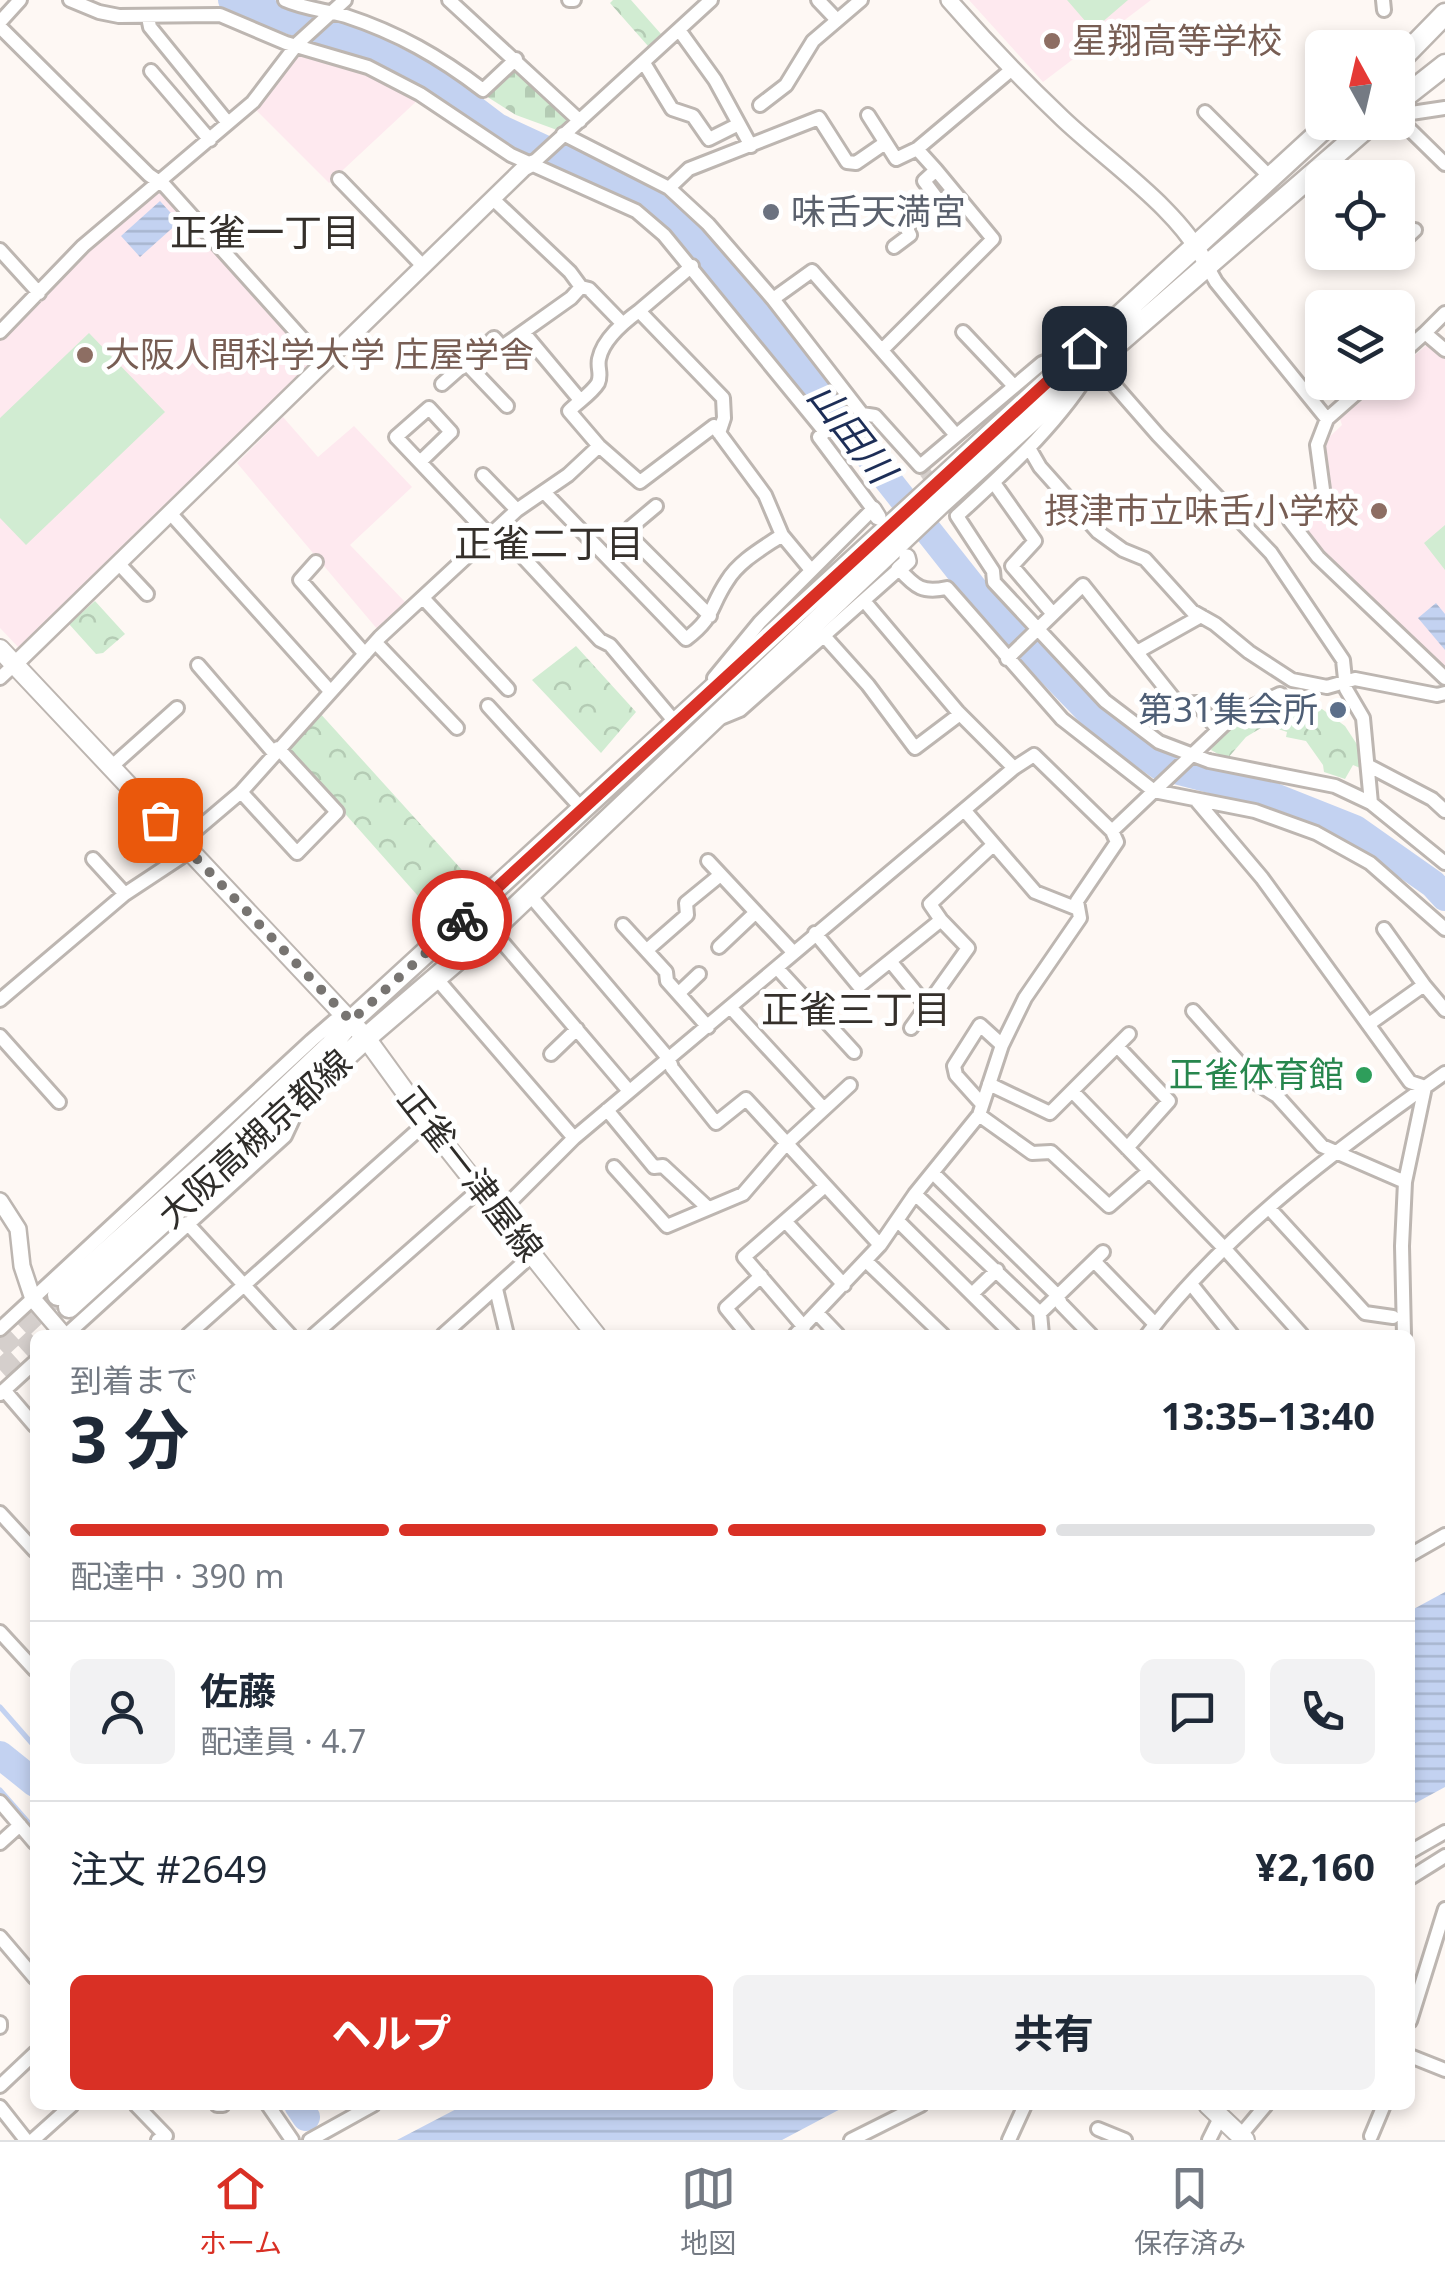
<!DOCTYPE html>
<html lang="ja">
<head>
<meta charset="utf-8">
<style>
	:root { --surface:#fff; --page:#f2f2f3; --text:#1f2937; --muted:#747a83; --line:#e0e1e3; --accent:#d93025 }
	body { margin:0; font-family:"Noto Sans","Noto Sans JP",sans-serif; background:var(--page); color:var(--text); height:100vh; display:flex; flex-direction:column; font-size:38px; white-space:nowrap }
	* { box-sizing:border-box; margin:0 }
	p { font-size:32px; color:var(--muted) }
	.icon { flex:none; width:55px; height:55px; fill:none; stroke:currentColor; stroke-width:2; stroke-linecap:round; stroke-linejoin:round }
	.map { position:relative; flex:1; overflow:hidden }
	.sheet { position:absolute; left:30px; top:1330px; width:1385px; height:780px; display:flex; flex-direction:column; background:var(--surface); border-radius:15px; box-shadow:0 5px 15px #0003 }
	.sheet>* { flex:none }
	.needle { width:65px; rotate:352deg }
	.controls { position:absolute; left:1305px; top:30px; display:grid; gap:20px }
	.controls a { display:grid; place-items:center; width:110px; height:110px; border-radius:15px; background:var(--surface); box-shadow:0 5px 15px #0003; font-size:50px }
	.pin { position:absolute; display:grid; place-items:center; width:85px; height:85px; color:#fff; margin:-42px; border-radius:20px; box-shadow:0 5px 15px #0006 }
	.courier { position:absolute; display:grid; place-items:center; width:100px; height:100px; margin:-50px; border:8px solid #d93025; border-radius:50%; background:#fff; color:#222; box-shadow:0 2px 12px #0007 }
	.head em { font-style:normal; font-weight:700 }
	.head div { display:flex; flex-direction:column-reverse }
	.head { display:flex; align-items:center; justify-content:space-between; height:170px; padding:0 40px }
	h1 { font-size:65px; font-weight:700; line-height:75px }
	.bar { display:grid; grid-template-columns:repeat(4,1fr); gap:15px 10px; align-content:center; height:120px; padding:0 40px }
	.bar i { height:12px; border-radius:8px; background:var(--line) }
	.bar .on { background:var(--accent) }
	.bar p { grid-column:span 4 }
	.line { display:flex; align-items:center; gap:25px; padding:0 40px; border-top:2px solid var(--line) }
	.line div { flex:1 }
	.round { display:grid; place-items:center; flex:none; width:105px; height:105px; border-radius:15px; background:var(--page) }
	.action { display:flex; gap:20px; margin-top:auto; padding:20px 40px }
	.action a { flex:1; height:115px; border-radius:15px; background:var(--accent); color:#fff; font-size:40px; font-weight:700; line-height:115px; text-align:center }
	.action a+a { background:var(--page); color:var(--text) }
	.tabs { display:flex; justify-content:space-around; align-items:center; height:140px; border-top:2px solid var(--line); background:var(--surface); font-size:28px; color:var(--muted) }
	.tabs a { display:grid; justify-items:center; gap:5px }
	.tabs .on { color:var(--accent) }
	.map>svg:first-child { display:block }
	.education { fill:#fee9ef }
	.grass { fill:#d1ecd2 }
	.cemetery { fill:url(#cemetery-stones) }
	.park { fill:url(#park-crowns) }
	.water { fill:url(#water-rules) }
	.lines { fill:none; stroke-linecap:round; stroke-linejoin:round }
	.stream { stroke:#c3d2f1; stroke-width:5 }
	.river { stroke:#c3d2f1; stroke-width:28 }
	.minor-tunnel { stroke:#d5cfcc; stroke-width:12; stroke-dasharray:12 6; stroke-linecap:butt }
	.primary-tunnel { stroke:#d5cfcc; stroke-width:20; stroke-dasharray:20 10; stroke-linecap:butt }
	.minor-casing { stroke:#bdb6b1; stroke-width:18 }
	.tertiary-casing { stroke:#bdb6b1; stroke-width:20 }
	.secondary-casing { stroke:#bdb6b1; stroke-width:22 }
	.primary-casing { stroke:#bdb6b1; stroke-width:25 }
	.minor { stroke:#fff; stroke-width:12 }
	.tertiary { stroke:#fff; stroke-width:15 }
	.secondary { stroke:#fff; stroke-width:18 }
	.primary { stroke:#fff; stroke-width:20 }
	.done { stroke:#777471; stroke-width:10; stroke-dasharray:0 18 }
	.route { stroke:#d93025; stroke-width:12 }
	.education-dot { fill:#8d6e63; stroke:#fff; stroke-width:4 }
	.worship-dot { fill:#6b7280; stroke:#fff; stroke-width:4 }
	.service-dot { fill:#5c6f8a; stroke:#fff; stroke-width:4 }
	.leisure-dot { fill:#2e9e5b; stroke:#fff; stroke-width:4 }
	.labels { text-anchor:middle; stroke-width:10; stroke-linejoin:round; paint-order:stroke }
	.education-label { font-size:35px; fill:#785e54; stroke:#fff; text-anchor:start }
	.worship-label { font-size:35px; fill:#5b616d; stroke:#fff; text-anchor:start }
	.service-label { font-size:35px; fill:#4e5e75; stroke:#fff; text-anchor:end }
	.leisure-label { font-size:35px; fill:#27864d; stroke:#fff; text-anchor:end }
	.street-label { font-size:35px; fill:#2f2d2a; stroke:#fff }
	.neighbourhood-label { font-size:38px; fill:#35302b; stroke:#fff }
	.water-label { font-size:38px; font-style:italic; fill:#1d2e57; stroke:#fff }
</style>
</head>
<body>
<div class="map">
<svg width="1445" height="2140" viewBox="0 0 1445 2140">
	<defs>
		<pattern id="cemetery-stones" width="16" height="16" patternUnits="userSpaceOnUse" patternTransform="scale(2.5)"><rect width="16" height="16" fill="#d1ecd2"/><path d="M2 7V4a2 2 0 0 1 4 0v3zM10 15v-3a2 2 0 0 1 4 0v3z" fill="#b4cbb4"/></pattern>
		<pattern id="park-crowns" width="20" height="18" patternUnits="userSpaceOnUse" patternTransform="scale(2.5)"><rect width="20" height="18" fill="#d1ecd2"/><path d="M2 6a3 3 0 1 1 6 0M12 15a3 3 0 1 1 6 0" fill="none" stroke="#b4cbb4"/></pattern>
		<pattern id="water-rules" width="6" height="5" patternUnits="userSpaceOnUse" patternTransform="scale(2.5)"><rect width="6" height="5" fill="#c3d2f1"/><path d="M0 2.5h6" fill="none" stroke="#a8b5cf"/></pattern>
	</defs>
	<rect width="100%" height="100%" fill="#fef8f4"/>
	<path class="education" d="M969 0H1151L1043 82Z
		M302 51 368 73 420 98 329 183 255 109Z
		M159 189 317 361 20 649 0 628V339L88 248Z
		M1430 342 1445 358V673L1323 553 1299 523 1329 500 1323 443 1342 425 1340 419 1383 383 1398 382V370Z
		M283 417 318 457 354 426 412 487 350 545 408 605 384 628 378 630 237 463Z"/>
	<path class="grass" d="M1067 0H1128L1093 30Z
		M89 333 165 412 26 545 0 518V418Z
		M1445 525V570L1424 543Z"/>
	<path class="cemetery" d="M516 67 565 113 567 123 557 130 516 115 486 96Z"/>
	<path class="park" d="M613 0H631L661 34 648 46 610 3Z
		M95 601 125 634 103 653 96 654 69 624Z
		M576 646 636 712 601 753 532 680Z
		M1279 696 1306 709H1322L1345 726 1360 749 1365 770 1353 765 1345 779 1324 772 1323 765 1306 741 1286 737 1287 732 1266 725 1246 737 1227 759 1211 750C1227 724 1253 710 1279 696Z
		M318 711 471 880 434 914 285 746Z"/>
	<path class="water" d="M160 201 179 222 140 257 121 236Z
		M1436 603 1445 614V650L1418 618Z
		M1445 1592V1787L1410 1806V1611Z
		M464 2105H848L782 2140H397Z"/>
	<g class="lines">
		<path class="stream" d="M0 1707 35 1747
			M0 1790 35 1830
			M300 2108 305 2105"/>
		<path class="river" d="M232 0 371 48 443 86 497 127 648 197 698 242 752 308 989 608 1103 726 1160 766 1267 794 1355 829 1433 884 1445 897
			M0 1755 35 1783
			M298 2105 306 2117"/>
		<path class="minor-tunnel" d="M925 472 954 511"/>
		<path class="primary-tunnel" d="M0 1349 57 1296
			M0 1370 35 1338"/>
		<g class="minor-casing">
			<path id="minor" d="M70 0 99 12 119 16 220 15 286 43 368 67 420 94 511 155 636 211 664 235 825 432 819 437 873 509 760 622 714 678
				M285 0C305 9 326 10 346 16 398 33 440 57 483 90L516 59
				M449 0 580 121
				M569 0H574
				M818 0 837 20
				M1383 0 1384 10
				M148 17 150 27 228 123
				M0 22 20 0
				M0 27 149 175 165 186 324 363
				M679 30 715 80 739 124
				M644 63 672 109 693 116 709 139 739 124 751 146
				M151 71 210 140
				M760 105 786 85 813 41 861 0
				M1205 112 1270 177
				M868 115 896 159 917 149 1011 70
				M1398 115 1445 108
				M1398 118 1445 164
				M563 134 669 188 708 224 773 299 862 414 875 416 920 466 1042 363 1077 350
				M533 163 711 0
				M339 179 423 266
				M669 188 689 169 819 118 847 162 856 163 885 143
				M1398 246 1415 230
				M894 247 910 235 906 227 939 201 924 181 936 170 917 149
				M0 250 39 293
				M1381 261 1390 252
				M692 266 639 311 723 398 724 418 719 433
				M1207 266 1216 282 1327 419 1369 382
				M581 287 589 289 622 323
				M773 299 812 271 956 435
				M639 311C624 322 603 339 599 359 597 368 602 374 598 383 592 393 578 402 569 411L599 446 640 482 714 426 765 495 782 535 811 570
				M0 332 83 246 253 102 298 43 345 0
				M963 332 1014 386
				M524 333 580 400
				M1425 333 1445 313
				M882 350 993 239 936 170
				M1398 357 1425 333 1445 350
				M466 363 507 406
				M442 384 494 338 502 347 571 298 581 287 570 272 494 200
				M1327 419 1317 445 1324 497 1290 521 1318 557 1445 678
				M1029 448 1040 467 1098 532 1123 550 1145 559 1192 611 1215 624 1249 652 1292 680 1327 687 1355 679 1437 695 1445 693
				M420 462 451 432 429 408 396 437 489 535
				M483 475 517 510
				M994 483 1035 541 1012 566 1053 614
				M544 492 686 639C715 617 709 608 727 581 739 561 763 548 782 535
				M656 506 631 527V537L710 616
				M171 514 330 691
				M497 529 600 640 610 645 675 722
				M316 562 300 580 365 654
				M119 564 147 594
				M423 598 508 689
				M825 637 868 685 915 748 960 714
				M376 643 457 728
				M1137 652 1201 616
				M1007 659 1083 585 1178 704 1197 703 1218 730
				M198 665 274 753
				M0 678 15 664
				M488 706 583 810
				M723 717 740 710 899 569C916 588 923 593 947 588L1062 719 1154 791 1255 811 1316 833 1370 863 1445 929
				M1369 766 1432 799 1445 811
				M111 767 177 708
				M241 792 297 853 337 812 278 748
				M1196 800 1262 878 1410 1082 1425 1087
				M1371 803 1363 718 1346 689 1343 660 1271 553 1158 435 1095 363C1060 423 1008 469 957 516L993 571 994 582 1105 701 1159 742 1209 761 1335 786 1371 803 1445 863
				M965 811 1035 892 1078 909
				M1112 831 1234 715 1280 694
				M93 859 125 894
				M708 861 793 952
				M529 894 669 1059 672 1068 716 1123 746 1099 880 1245
				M941 920 930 904 993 845
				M623 925 666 972 667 981 708 1027
				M1384 929 1424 985
				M492 930 629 1091
				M815 933 859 986 941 920 968 948 911 1028
				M719 947 755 913
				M647 950 687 915 686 903 719 876
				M890 961 926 1005
				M777 968 854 1052
				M436 978 574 1138
				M679 993 699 974
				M0 1000 125 894 181 857 188 837 241 792 380 637 517 510 568 475 599 446
				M731 1008 824 1109
				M1193 1011 1258 1084 1277 1096 1322 1146 1405 1182
				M1369 1024 1424 985 1445 1010
				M0 1036 59 1102
				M1117 1046 1169 1101 1127 1148
				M551 1054 577 1029
				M989 1084 1050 1113 1129 1034
				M1072 1091 1225 1249 1302 1335
				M982 1104 956 1075 954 1066 980 1025 1002 1045
				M607 1110 654 1167 663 1166 707 1207
				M979 1115 1032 1153 1051 1152 1109 1206 1149 1171
				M614 1167 667 1226 743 1194 785 1145 850 1085
				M933 1173 1058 1296 1061 1304 1091 1335
				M915 1194 1040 1313
				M1269 1208 1365 1313 1393 1317
				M499 1213 574 1138 1014 768
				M785 1221 844 1285
				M898 1221 1013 1335
				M187 1223 290 1335
				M866 1261 943 1335
				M1094 1261 1155 1324
				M1191 1284 1232 1335
				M496 1289 507 1335
				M972 1294 997 1270
				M818 1314 838 1335
				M804 1327 744 1257 825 1186
				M0 1329 311 1041 334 1021H351
				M66 1335 285 1136 300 1104
				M188 1335 427 1122
				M314 1335 480 1189
				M443 1335 532 1255
				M748 1335 726 1308 761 1276
				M795 1335 880 1245 915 1194 979 1115 1002 1045 1025 998 1080 918 1077 901 1117 842 1112 831 1034 755 1014 768 958 712 865 602
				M1042 1335 1040 1313 1103 1252
				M1147 1335C1228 1229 1337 1149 1445 1073
				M1404 1335 1402 1246 1405 1182 1425 1087
				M4 1390 35 1426
				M0 1394 35 1362
				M0 1513 35 1551
				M1410 1555 1445 1535
				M0 1632 35 1670
				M0 1802 35 1843
				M0 1843 20 1825
				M1410 1852 1445 1832
				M1410 1878 1445 1856
				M0 1937 35 1978
				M1410 2021 1445 1909
				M0 2023V2027
				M1410 2056 1445 2070
				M0 2086 35 2053
				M136 2105 166 2136 158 2140
				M217 2105H223
				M268 2105 292 2140
				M0 2107 26 2140
				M1098 2129 1125 2140
				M1240 2136 1266 2105
				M1371 2136 1384 2105
				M33 2140 72 2105
				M310 2140 373 2105
				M851 2140 921 2105
				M1009 2140 1025 2105
				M1209 2140 1220 2118"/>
		</g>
		<g class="tertiary-casing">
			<path id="tertiary" d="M949 0C985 41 1022 80 1062 118 1107 161 1181 210 1207 266
				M873 509 878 517
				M899 569 908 561 907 557
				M15 664 524 168 533 163
				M0 1201 18 1229 22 1266 33 1299 64 1335"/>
		</g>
		<g class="secondary-casing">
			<path id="secondary" d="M0 649 366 1038 427 1122 596 1335
				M1208 2105 1245 2140"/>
		</g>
		<g class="primary-casing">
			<path id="primary" d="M1398 62 1445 14
				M1398 102 1445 65
				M58 1295 213 1157 331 1045 351 1021 1331 122
				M69 1307 366 1038 492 930 942 502 1095 363 1373 122"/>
		</g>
		<use href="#minor" class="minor"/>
		<use href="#tertiary" class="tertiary"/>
		<use href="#secondary" class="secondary"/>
		<use href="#primary" class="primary"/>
	</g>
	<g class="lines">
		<path class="done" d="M160 820 351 1021 462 920"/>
		<path class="route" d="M462 920 1084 348"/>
	</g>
	<g class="education-dot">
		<circle cx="1052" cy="41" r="10"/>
		<circle cx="85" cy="355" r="10"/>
		<circle cx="1379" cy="511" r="10"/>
	</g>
	<circle class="worship-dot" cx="771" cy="212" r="10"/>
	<circle class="service-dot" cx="1338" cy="710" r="10"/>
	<circle class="leisure-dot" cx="1364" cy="1075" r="10"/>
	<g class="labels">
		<g class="education-label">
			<text x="1072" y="53">星翔高等学校</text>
			<text x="105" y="367">大阪人間科学大学 庄屋学舎</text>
			<text x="1359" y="523" text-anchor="end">摂津市立味舌小学校</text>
		</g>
		<g class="worship-label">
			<text x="791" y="224">味舌天満宮</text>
		</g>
		<g class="service-label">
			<text x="1318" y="722">第31集会所</text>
		</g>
		<g class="leisure-label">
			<text x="1344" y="1087">正雀体育館</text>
		</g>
		<g class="street-label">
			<text transform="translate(255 1139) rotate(-42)" y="12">大阪高槻京都線</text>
			<text transform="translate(470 1174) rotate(52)" y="12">正雀一津屋線</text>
		</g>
		<g class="neighbourhood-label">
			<text x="265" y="246">正雀一丁目</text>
			<text x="549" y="557">正雀二丁目</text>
			<text x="856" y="1023">正雀三丁目</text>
		</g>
		<g class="water-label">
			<text transform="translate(851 433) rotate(52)" y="13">山田川</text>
		</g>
	</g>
</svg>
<div class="controls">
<a><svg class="needle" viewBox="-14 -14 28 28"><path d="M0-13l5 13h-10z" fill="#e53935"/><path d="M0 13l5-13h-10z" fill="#747a83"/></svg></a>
<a><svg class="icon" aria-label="locate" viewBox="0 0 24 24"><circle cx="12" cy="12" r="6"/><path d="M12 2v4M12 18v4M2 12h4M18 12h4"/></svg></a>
<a><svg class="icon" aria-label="layers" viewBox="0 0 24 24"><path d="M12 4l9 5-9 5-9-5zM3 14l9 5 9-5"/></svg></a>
</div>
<div class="pin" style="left:160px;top:820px;background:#ea580c"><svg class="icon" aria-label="bag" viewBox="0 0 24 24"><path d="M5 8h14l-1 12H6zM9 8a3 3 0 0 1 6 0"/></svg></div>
<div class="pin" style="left:1084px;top:348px;background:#1f2937"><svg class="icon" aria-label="home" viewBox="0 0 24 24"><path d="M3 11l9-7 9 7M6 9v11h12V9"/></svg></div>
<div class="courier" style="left:462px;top:920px"><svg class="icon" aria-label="bike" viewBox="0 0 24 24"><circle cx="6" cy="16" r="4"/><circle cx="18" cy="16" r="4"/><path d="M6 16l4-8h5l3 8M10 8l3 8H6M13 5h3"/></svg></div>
<section class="sheet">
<div class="head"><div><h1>3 分</h1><p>到着まで</p></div><em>13:35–13:40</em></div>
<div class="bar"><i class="on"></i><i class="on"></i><i class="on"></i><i></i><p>配達中 · 390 m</p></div>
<div class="line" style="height:180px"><a class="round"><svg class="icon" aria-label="person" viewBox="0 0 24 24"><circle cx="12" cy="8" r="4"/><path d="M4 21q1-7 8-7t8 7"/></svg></a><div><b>佐藤</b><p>配達員 · 4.7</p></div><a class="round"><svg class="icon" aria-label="chat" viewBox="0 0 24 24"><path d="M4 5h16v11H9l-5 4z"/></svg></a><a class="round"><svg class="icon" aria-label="phone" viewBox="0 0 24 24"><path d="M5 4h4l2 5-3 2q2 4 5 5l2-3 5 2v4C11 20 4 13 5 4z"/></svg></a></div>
<div class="line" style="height:130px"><div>注文 #2649</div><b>¥2,160</b></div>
<div class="action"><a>ヘルプ</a><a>共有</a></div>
</section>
</div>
<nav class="tabs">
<a class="on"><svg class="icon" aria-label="home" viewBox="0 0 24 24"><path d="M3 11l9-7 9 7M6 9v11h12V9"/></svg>ホーム</a>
<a><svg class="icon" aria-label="map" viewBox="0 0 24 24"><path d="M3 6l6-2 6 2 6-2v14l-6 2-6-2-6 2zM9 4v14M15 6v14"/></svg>地図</a>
<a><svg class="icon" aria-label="saved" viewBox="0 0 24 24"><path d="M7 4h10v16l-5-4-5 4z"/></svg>保存済み</a>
</nav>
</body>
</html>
